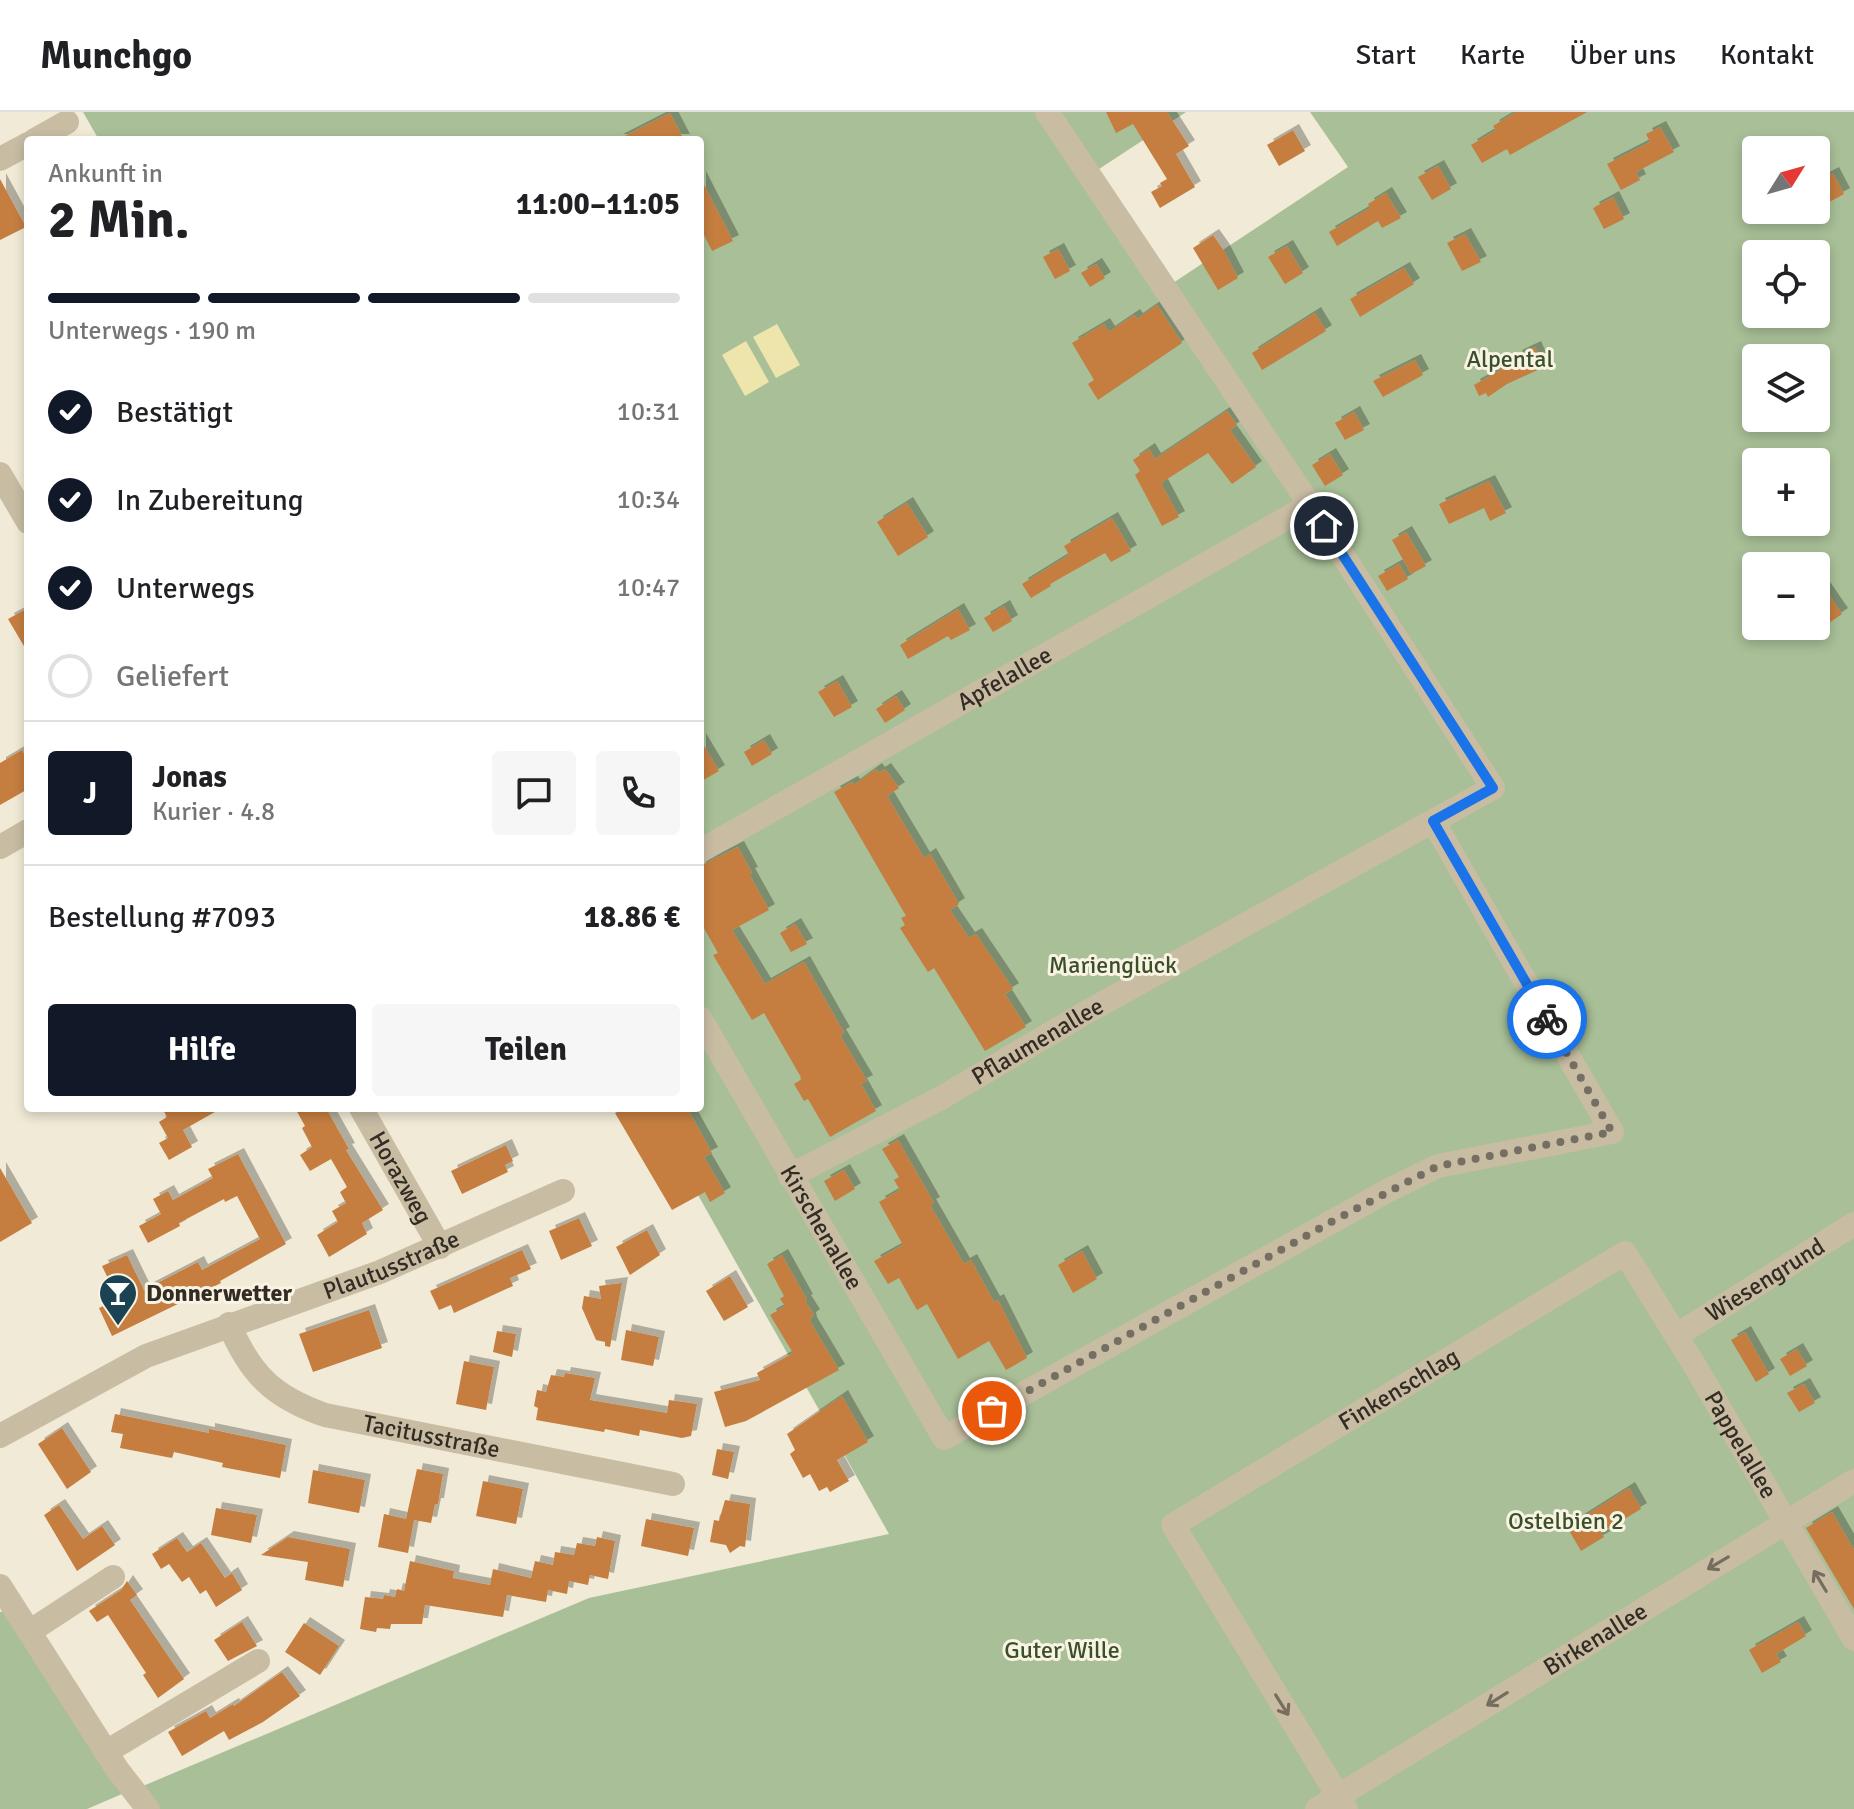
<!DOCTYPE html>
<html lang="de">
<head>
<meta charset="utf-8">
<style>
	:root { --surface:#fff; --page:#f6f6f6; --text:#202124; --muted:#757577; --line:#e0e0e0; --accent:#111827 }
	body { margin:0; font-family:Signika,sans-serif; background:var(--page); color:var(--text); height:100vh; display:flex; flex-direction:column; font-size:30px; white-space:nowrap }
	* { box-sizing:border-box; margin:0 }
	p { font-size:26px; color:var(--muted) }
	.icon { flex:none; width:44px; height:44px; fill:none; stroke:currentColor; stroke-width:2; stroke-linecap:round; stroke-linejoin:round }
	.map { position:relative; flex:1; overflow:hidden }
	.details { position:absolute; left:24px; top:24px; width:680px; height:976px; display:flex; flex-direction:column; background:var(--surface); border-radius:8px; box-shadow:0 4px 12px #0003 }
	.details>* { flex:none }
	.needle { width:52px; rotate:53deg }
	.buttons { position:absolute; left:1742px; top:24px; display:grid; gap:16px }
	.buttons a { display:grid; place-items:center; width:88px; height:88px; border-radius:8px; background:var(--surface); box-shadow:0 4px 12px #0003; font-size:40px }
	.pin { position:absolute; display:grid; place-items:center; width:68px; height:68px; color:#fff; margin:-34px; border:4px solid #fff; border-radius:50%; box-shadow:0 2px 8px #0007 }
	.courier { position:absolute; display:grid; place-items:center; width:80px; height:80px; margin:-40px; border:6px solid #1a73e8; border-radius:50%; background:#fff; color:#222; box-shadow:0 2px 10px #0007 }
	.summary em { font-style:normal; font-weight:700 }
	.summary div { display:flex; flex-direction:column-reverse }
	.summary { display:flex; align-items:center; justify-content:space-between; height:136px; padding:0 24px }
	h1 { font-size:52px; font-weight:700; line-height:60px }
	.bar { display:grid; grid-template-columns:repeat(4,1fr); gap:12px 8px; align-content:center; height:96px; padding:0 24px }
	.bar i { height:10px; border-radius:6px; background:var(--line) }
	.bar .on { background:var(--accent) }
	.bar p { grid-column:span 4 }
	.line { display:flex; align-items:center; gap:20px; padding:0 24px; border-top:2px solid var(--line) }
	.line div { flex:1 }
	.round { display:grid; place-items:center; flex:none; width:84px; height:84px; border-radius:8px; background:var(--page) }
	ol { padding:0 24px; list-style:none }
	li { display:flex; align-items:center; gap:24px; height:88px }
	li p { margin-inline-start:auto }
	li .icon { padding:8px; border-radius:50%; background:var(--accent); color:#fff; stroke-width:4 }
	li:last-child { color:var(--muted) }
	li i { width:44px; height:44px; border:4px solid var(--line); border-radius:50% }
	.cta { display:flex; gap:16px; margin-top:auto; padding:16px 24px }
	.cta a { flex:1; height:92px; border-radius:8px; background:var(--accent); color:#fff; font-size:32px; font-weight:700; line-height:92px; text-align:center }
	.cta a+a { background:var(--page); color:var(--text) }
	header { display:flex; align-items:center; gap:48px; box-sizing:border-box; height:112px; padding:0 40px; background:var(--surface); border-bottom:2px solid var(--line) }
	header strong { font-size:38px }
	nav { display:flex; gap:44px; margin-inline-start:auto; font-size:28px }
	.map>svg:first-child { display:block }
	.green { fill:#a8bf97; fill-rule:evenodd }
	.sand { fill:#ede5ac }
	.building { fill:#c57e3f; filter:url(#shadow) }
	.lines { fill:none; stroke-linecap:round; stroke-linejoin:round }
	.minor { stroke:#c8bca3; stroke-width:24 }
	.oneway { stroke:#766d5e }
	.done { stroke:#756e63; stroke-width:8; stroke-dasharray:0 14.4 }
	.route { stroke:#1a73e8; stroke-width:10 }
	.labels { text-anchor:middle; stroke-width:6; stroke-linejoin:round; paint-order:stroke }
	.park-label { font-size:24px; fill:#395029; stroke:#f8f3e2 }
	.street-label { font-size:24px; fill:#332c25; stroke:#f8f3e2 }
	.poi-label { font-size:24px; font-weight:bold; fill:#332c25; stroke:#f8f3e2; text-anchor:start }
</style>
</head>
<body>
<header>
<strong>Munchgo</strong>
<nav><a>Start</a><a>Karte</a><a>Über uns</a><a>Kontakt</a></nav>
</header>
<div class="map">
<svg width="1854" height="1697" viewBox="0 0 1854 1697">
	<defs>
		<filter id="shadow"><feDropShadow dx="6" dy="-6" stdDeviation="0" flood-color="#0004"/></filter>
	</defs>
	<rect width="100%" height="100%" fill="#f0ead6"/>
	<path class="green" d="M83 0H1036L1173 171 1348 55 1310 0H1854V1697H160L143 1674 589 1486 889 1422 649 996H700V28H99ZM1756 38H1816V98H1756ZM1756 142H1816V202H1756ZM1756 246H1816V306H1756ZM1756 350H1816V410H1756ZM1756 454H1816V514H1756Z
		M1061 0H1186L1099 57Z
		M11 1498 129 1679 87 1697H0V1500Z"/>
	<path class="sand" d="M777 212 800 253 776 266 753 225Z
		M746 229 769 270 745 284 722 243Z"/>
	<path class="building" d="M1106 0H1167L1189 34 1176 42 1195 75 1160 96 1151 80 1162 74 1160 71 1167 67 1133 12 1116 21Z
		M1516 0H1587L1510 43 1507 37 1482 51 1471 33 1496 18 1493 14Z
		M670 1 684 28H617Z
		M1660 15 1674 40 1636 60 1640 68 1621 78 1607 52 1650 30 1646 22Z
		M1293 18 1305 39 1279 54 1267 33Z
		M1438 54 1451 77 1432 88 1418 65Z
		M1833 61 1844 82 1824 93 1816 77V70Z
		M700 65 733 129 712 139 700 115Z
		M0 67 26 115 0 128Z
		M1386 81 1401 106 1382 116 1378 109 1337 134 1329 120 1370 96 1368 92Z
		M1613 85 1624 107 1604 117 1593 96Z
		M1465 122 1481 150 1462 159 1447 131Z
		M1213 123 1223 137 1238 166 1218 178 1193 136Z
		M1287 134 1303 161 1285 172 1268 145Z
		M1058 137 1070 159 1055 167 1043 145Z
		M1096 152 1105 166 1090 175 1081 161Z
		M1404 156 1414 172 1360 205 1350 187Z
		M1157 193 1182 231 1098 288 1088 272 1094 268 1072 231 1104 212 1109 220 1134 203 1137 207Z
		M1315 201 1326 219 1262 258 1252 241Z
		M1535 235 1544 255 1507 272 1488 285 1486 281 1479 284 1474 273 1518 248 1516 244Z
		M1415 248 1423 263 1383 285 1373 269Z
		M1227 299 1237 313 1230 318 1256 355 1232 372 1208 341 1161 371 1179 405 1162 414 1135 363 1140 359 1133 348 1149 337 1155 347Z
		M1354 300 1364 318 1345 328 1335 311Z
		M1330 342 1343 363 1325 374 1312 353Z
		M1489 369 1506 401 1490 409 1484 396 1449 412 1439 392Z
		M907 391 928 425 898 444 877 410Z
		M1112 406 1131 439 1111 450 1105 441 1050 472 1051 474 1031 486 1022 472 1069 443 1064 434Z
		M1406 420 1426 454 1411 462 1392 428Z
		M1399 452 1408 467 1387 479 1378 464Z
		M1816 464 1842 502 1816 520Z
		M1004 494 1012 509 993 520 984 506Z
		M28 496V541L8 507Z
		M958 497 970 518 951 528 948 524 908 547 900 533Z
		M837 569 852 595 834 605 818 580Z
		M896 584 905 598 885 611 876 597Z
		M700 627 719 659 700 670Z
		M764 628 772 642 752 654 744 640Z
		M22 638 28 649V677L0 693V651Z
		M876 657 879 661 885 657 899 676 887 684 924 746 930 742 959 792 950 798 969 826 976 822 1013 877 1005 882 1026 915 985 939 934 856 928 860 900 816 905 813 901 806 906 804 834 680 852 670 854 673Z
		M738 735 752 761 749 762 769 798 732 818 765 872 804 850 844 921 840 923 867 969 861 972 876 999 830 1025 808 987 804 989 794 972 802 967 764 901 752 908 713 843 718 841 700 809V754Z
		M795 812 807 832 791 840 780 821Z
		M162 996H222L183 1018 192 1035 169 1048 159 1031 168 1026 159 1010 167 1005Z
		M295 996H326L349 1037 346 1038 383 1098 362 1111 367 1122 329 1145 317 1123 338 1110 332 1099 346 1091 340 1080 347 1075 331 1047 310 1059 300 1043 312 1035 302 1016 305 1014Z
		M625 996H687L712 1041 704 1045 725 1081 710 1090 705 1080 672 1098 615 1001Z
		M898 1028 934 1091 930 1093 964 1152 971 1148 994 1190 998 1188 1027 1246 1006 1258 989 1229 958 1247 927 1192 917 1198 899 1166 888 1172 874 1149 903 1133 879 1090 900 1078 894 1068 899 1065 882 1037Z
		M506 1033 513 1049 505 1053 508 1060 462 1082 451 1059Z
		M238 1042 286 1132 220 1169 221 1171 112 1224 99 1196 118 1187 102 1154 127 1143 144 1178 198 1150 202 1158 260 1127 237 1084 225 1090 224 1087 179 1111 180 1114 148 1131 139 1114 161 1102 153 1087 168 1079 173 1088 213 1066 208 1057Z
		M0 1056 32 1111 0 1130Z
		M844 1058 855 1077 835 1089 824 1069Z
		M579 1106 592 1134 561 1148 549 1119Z
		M647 1118 660 1143 630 1163 616 1135Z
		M522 1138 531 1157 510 1166 513 1174 454 1201 451 1193 439 1198 430 1179Z
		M1082 1139 1097 1167 1073 1181 1058 1153Z
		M782 1143 807 1188 805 1189 814 1203 810 1206 811 1211 839 1258 746 1309 725 1315 714 1280 760 1268 757 1261 793 1241 770 1203 785 1194 780 1187 784 1184 767 1152Z
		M730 1164 748 1195 724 1209 706 1179Z
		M622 1171 610 1235 605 1234V1230L596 1228 582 1196 584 1184 601 1187 599 1174Z
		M369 1198 382 1236 313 1260 299 1222Z
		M626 1218 659 1225 653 1254 621 1248Z
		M497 1219 516 1222 512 1245 493 1240Z
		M1745 1220 1769 1262 1756 1270 1731 1228Z
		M1797 1237 1807 1254 1790 1264 1780 1247Z
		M464 1249 494 1255 486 1298 456 1292Z
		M565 1261 595 1266 590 1288 667 1301 669 1288 697 1292 691 1324 682 1326 640 1318 639 1324 605 1317 604 1320 536 1308 538 1296 534 1294 537 1278 546 1280 551 1263 564 1265Z
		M1804 1272 1815 1291 1799 1300 1787 1281Z
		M842 1284 868 1330 837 1348 849 1369 830 1380 827 1375 819 1379 810 1362 803 1366 790 1342 795 1338 787 1322Z
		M115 1302 209 1321V1317L286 1333 280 1366 222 1355 223 1351 174 1340 172 1346 120 1336 123 1322 111 1320Z
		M62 1316 91 1360 67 1377 38 1332Z
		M717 1337 734 1340 728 1367 712 1363Z
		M417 1357 443 1362 438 1392H435L431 1411 414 1408 408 1441 378 1435 384 1402 406 1407Z
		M313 1358 365 1368 359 1401 308 1391Z
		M483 1369 523 1377 516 1412 476 1404Z
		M1629 1376 1641 1397 1601 1421 1604 1425 1581 1439 1567 1415Z
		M725 1388 750 1392 745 1435 740 1434 730 1441 726 1433 710 1430 714 1408 719 1409Z
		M59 1393 83 1427 102 1414 115 1433 77 1459 44 1403Z
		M216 1396 257 1403 251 1431 211 1423Z
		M1832 1400 1854 1438V1497L1806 1416Z
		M646 1407 694 1416 688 1444 641 1434Z
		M288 1425 350 1437 343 1475 305 1468 308 1450 261 1443Z
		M597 1425 615 1429 608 1467 590 1463 588 1473 569 1469 567 1482 548 1478 546 1490 507 1483 503 1505 425 1493 422 1512H391L390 1517 377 1516 376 1520 360 1517 365 1485 383 1487 384 1483 395 1485 397 1477 404 1479 410 1449 454 1459 453 1466 490 1473 493 1457 531 1466 535 1449 553 1453 555 1440 574 1443 577 1431 595 1434Z
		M177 1426 187 1440 201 1431 225 1466 232 1461 242 1478 216 1495 206 1478 200 1482 189 1465 182 1470 169 1452 161 1457 152 1442Z
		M127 1469 137 1483 130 1488 184 1567 158 1586 143 1563 146 1561 108 1503 97 1510 89 1499 121 1478Z
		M242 1510 257 1534 228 1549 214 1528Z
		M1798 1510 1806 1524 1776 1542 1781 1550 1762 1561 1749 1538Z
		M304 1511 339 1534 320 1563 285 1540Z
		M282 1560 300 1584 263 1610 229 1628 224 1619 182 1644 168 1620 206 1599 210 1606 233 1592 234 1594Z"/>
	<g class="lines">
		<g class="minor">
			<path d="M35 28 67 10"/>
			<path d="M0 47 28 32"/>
			<path d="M0 362 28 410"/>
			<path d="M0 735 28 719"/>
			<path id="s1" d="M700 739 1310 393"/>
			<path id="s2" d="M700 906 944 1326 1385 1080 1438 1054 1612 1020 1433 709"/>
			<path id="s3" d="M361 996 440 1135"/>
			<path id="s4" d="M790 1064 941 986 1085 901 1493 676 1324 414 1047 0"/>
			<path id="s5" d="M229 1212C250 1262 273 1285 325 1303L673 1372"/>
			<path id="s6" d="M1677 1223 1854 1112"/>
			<path id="s7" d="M0 1324 146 1244 380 1160 563 1079"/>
			<path d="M0 1474 117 1657 148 1697"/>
			<path d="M29 1520 113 1465"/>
			<path d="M106 1640 258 1549"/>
			<path id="s8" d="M1317 1697 1854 1369"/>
			<path id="s9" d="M1346 1697 1173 1413 1625 1141 1695 1254 1854 1527"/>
		</g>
	</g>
	<defs><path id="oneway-shaft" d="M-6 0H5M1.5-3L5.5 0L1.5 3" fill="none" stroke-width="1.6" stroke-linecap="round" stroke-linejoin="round" transform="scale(2)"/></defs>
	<g class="oneway">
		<use href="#oneway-shaft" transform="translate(1718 1451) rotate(149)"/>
		<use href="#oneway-shaft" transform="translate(1820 1469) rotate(-121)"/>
		<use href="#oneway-shaft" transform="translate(1497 1587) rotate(148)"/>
		<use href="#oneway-shaft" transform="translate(1282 1593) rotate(58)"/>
	</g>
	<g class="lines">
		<path class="done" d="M992 1299 1331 1110 1438 1054 1612 1020 1547 907"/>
		<path class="route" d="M1324 414 1493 676 1433 709 1547 907"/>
	</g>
	<defs>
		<g id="bar-pin" transform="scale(2)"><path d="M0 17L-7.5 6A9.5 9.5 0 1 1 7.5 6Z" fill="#1b4353" stroke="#f8f3e2"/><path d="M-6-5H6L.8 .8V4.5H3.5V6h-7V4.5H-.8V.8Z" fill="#fff"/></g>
	</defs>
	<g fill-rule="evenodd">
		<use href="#bar-pin" x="118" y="1181"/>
	</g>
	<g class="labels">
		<g class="park-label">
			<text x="1510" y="255">Alpental</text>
			<text x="1113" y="861">Marienglück</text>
			<text x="1566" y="1417">Ostelbien 2</text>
			<text x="1062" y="1546">Guter Wille</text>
		</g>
		<g class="street-label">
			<text dy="8" stroke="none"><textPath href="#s1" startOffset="350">Apfelallee</textPath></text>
			<text dy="8" stroke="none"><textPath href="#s4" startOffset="282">Pflaumenallee</textPath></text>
			<text dy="8" stroke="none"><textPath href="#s3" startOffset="80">Horazweg</textPath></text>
			<text dy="8" stroke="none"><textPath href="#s2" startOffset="242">Kirschenallee</textPath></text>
			<text dy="8" stroke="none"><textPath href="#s7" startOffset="428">Plautusstraße</textPath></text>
			<text dy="8" stroke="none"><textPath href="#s6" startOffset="104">Wiesengrund</textPath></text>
			<text dy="8" stroke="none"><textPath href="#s9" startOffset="596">Finkenschlag</textPath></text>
			<text dy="8" stroke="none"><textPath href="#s5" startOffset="246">Tacitusstraße</textPath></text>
			<text dy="8" stroke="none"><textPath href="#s9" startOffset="1084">Pappelallee</textPath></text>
			<text dy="8" stroke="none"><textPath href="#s8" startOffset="326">Birkenallee</textPath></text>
		</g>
		<g class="poi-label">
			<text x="146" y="1189">Donnerwetter</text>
		</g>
	</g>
</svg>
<div class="buttons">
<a><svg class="needle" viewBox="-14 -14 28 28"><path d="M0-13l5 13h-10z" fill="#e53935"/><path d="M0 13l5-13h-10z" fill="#757577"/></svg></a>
<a><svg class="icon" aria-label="locate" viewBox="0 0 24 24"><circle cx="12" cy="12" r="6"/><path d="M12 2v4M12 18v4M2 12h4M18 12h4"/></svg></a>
<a><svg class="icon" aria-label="layers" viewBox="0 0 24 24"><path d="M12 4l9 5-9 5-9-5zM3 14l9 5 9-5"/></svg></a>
<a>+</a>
<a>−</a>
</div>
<div class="pin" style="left:992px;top:1299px;background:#ea580c"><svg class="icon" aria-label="bag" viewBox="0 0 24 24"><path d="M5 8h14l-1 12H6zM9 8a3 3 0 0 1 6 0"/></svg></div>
<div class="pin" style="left:1324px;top:414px;background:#1f2937"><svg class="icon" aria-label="home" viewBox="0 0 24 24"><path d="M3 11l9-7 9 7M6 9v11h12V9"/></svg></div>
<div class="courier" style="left:1547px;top:907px"><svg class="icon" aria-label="bike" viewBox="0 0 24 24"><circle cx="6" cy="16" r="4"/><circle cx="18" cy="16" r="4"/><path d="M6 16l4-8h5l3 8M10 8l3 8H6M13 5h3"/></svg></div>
<section class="details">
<div class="summary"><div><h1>2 Min.</h1><p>Ankunft in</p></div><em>11:00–11:05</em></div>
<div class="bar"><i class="on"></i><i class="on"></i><i class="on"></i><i></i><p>Unterwegs · 190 m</p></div>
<ol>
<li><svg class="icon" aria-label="check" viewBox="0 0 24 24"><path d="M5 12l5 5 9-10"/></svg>Bestätigt<p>10:31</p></li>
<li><svg class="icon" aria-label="check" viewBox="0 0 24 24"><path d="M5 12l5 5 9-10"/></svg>In Zubereitung<p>10:34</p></li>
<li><svg class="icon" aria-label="check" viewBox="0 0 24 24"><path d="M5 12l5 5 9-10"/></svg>Unterwegs<p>10:47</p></li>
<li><i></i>Geliefert</li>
</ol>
<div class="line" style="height:144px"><b class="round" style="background:var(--accent);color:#fff">J</b><div><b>Jonas</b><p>Kurier · 4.8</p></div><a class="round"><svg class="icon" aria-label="chat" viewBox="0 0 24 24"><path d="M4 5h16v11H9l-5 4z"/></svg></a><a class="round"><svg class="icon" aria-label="phone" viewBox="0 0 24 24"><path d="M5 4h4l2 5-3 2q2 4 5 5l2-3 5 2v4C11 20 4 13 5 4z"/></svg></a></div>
<div class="line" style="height:104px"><div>Bestellung #7093</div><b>18.86 €</b></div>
<div class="cta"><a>Hilfe</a><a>Teilen</a></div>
</section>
</div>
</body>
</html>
